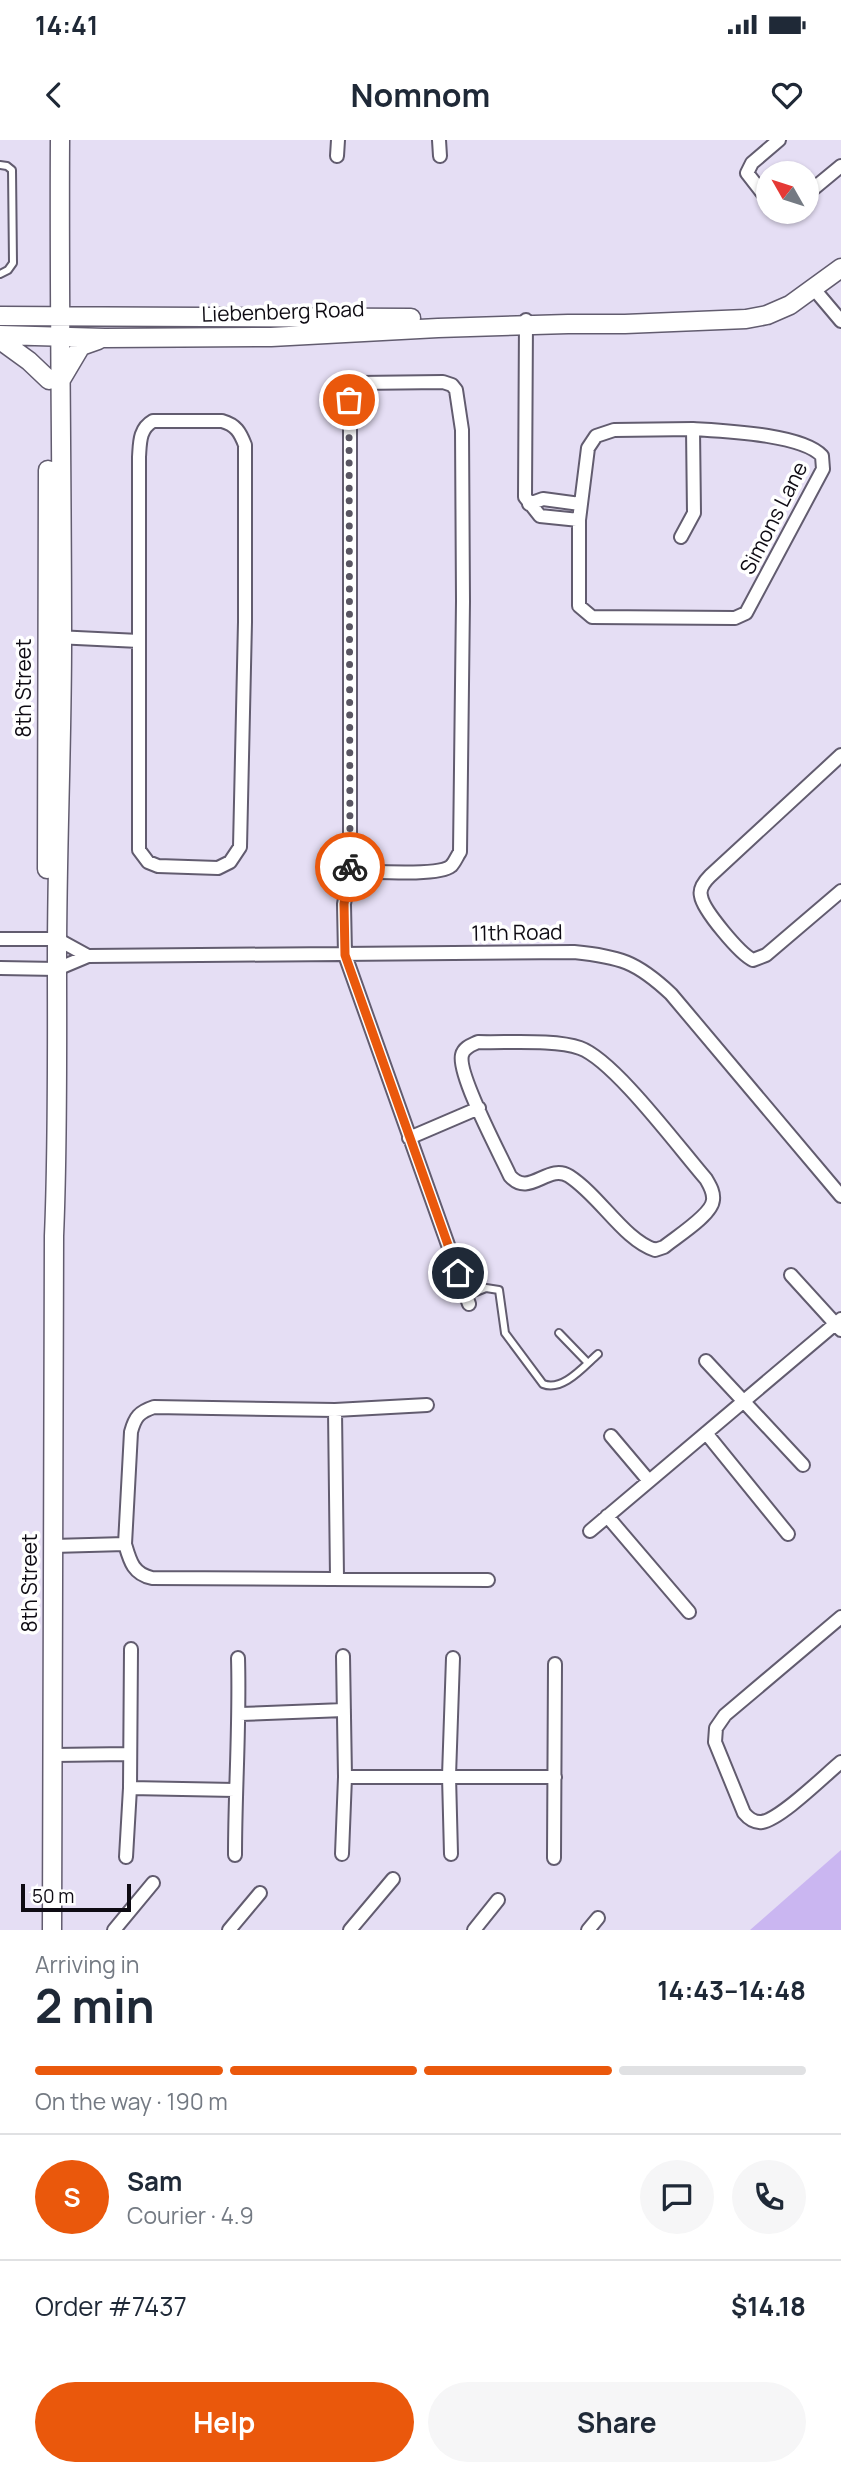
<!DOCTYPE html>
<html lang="en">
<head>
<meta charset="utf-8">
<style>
	:root { --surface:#fff; --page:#f6f6f7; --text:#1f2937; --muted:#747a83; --line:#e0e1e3; --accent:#ea580c }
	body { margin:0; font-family:Manrope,sans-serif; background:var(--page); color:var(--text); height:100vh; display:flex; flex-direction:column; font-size:26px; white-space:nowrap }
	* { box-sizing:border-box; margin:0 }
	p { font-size:23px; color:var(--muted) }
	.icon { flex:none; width:38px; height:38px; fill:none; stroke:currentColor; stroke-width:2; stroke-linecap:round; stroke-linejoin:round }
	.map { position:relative; height:1790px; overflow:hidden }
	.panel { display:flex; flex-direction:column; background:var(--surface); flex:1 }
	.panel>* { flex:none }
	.needle { width:46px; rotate:309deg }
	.controls { position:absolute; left:756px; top:21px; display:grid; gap:14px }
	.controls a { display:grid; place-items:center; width:63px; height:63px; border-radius:50%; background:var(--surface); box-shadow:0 2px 5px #0004; font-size:35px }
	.scale { position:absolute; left:21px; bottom:18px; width:110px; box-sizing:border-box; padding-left:7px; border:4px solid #0e0b13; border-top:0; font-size:19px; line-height:24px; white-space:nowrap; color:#0e0b13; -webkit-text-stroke:5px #fff; paint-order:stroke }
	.pin { position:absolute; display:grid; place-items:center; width:60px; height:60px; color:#fff; margin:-30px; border:4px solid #fff; border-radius:50%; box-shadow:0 2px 7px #0007 }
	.courier { position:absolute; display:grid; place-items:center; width:70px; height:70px; margin:-35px; border:5px solid #ea580c; border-radius:50%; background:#fff; color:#222; box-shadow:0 2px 9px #0007 }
	.summary em { font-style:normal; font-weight:700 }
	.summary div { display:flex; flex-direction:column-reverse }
	.summary { display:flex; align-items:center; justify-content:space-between; height:119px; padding:0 35px }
	h1 { font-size:46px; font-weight:700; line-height:52px }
	.bar { display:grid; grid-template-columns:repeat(4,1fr); gap:10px 7px; align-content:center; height:84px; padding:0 35px }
	.bar i { height:9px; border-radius:5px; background:var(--line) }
	.bar .current { background:var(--accent) }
	.bar p { grid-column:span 4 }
	.line { display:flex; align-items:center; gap:18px; padding:0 35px; border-top:2px solid var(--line) }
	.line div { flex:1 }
	.round { display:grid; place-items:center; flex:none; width:74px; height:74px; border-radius:37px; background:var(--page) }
	.action { display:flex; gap:14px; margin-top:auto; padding:14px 35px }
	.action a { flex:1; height:80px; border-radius:42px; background:var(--accent); color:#fff; font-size:28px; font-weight:700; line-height:80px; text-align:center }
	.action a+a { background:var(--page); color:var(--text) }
	.status { display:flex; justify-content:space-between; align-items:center; height:49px; padding:0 35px; background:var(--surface); direction:ltr }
	.status svg { height:19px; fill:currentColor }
	header { display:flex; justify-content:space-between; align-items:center; height:91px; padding:0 35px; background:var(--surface); font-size:32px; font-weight:700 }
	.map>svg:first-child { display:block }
	.pitch { fill:#cab6f1 }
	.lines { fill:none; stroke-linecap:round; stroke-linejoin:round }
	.lane-casing { stroke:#625c6f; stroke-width:10 }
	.street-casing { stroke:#625c6f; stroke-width:16 }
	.secondary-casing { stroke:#625c6f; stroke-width:21 }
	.lane { stroke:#fff; stroke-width:6 }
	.street { stroke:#fff; stroke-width:12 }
	.secondary { stroke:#fff; stroke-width:18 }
	.done { stroke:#595562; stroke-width:7; stroke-dasharray:0 12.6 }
	.route { stroke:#ea580c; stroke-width:9 }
	.labels { text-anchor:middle; stroke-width:7; stroke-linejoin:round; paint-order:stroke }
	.street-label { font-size:21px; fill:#0e0b13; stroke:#fff }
</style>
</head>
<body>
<div class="status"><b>14:41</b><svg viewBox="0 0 49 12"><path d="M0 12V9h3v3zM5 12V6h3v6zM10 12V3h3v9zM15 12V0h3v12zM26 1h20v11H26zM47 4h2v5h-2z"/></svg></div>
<header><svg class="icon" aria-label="back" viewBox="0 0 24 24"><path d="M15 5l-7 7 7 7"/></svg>Nomnom<svg class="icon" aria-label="heart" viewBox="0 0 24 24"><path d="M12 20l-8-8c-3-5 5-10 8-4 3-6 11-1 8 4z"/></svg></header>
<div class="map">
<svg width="841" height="1790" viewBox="0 0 841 1790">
	<rect width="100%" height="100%" fill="#e5def4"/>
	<path class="pitch" d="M841 1710V1790H750Z"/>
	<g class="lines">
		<g class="lane-casing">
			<path id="lane" d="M0 25 7 26 12 30 13 123 8 130 0 134
				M466 1156 486 1148 499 1150 505 1193 543 1244C563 1252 584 1226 598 1214
				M559 1193 588 1223"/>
		</g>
		<g class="street-casing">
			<path id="street" d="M439 0 440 16
				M337 16 338 0
				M807 54 841 26
				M768 60 747 33 752 23 779 0
				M814 149 841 181
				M526 180 525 357 540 376 579 380
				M153 281H222C236 285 240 292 245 305V482L240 707 230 722 218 728 158 726 148 722 139 710V317C140 303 139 289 153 281Z
				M693 289C723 291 802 294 822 316L823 329 746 473 735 478 592 477 579 466V380L588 308 596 296 614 290Z
				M529 364 543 359 580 364
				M681 397 694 373 693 289
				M56 497 139 501
				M841 615 710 736C705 741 699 749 701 756 703 770 740 814 753 820L766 815 841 751
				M350 731C369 731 438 737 451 726 455 722 457 716 460 712L463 461 462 290 456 250 452 245 443 242 358 243 350 252V731L344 764 345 815 469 1164
				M0 799H57L88 816
				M0 828 57 829 88 816 574 812C620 817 636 821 671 854L841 1056
				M478 902C506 903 555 899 580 908 614 920 679 1008 706 1039 710 1046 714 1052 713 1060 712 1075 676 1097 664 1107L655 1110C624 1100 600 1056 569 1036 548 1023 529 1058 510 1036 500 1014 457 934 462 915 464 907 472 905 478 902Z
				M409 998 479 968
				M791 1135 841 1190
				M706 1221 803 1325
				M427 1265 335 1270 154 1267C139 1272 135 1277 131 1292L125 1404C130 1421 133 1434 152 1438L488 1440
				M335 1270 337 1438
				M706 1293 788 1394
				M611 1296 649 1341
				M607 1376 689 1472
				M590 1391 841 1179
				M53 1406 125 1404
				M841 1477 725 1575 716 1588 715 1602 744 1673C749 1679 754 1683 762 1682 781 1679 825 1635 841 1622
				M240 1574 344 1570
				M54 1615 129 1614
				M345 1637H555
				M130 1648 235 1650
				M342 1714 345 1637 343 1516
				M451 1714 449 1636 453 1518
				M235 1715C235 1649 240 1584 238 1518
				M126 1717 130 1648 131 1509
				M554 1718 555 1524
				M114 1790 153 1743
				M229 1790 260 1753
				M350 1790 393 1739
				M474 1790 498 1760
				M588 1790 598 1778"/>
		</g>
		<g class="secondary-casing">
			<path id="secondary" d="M0 176 411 178
				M0 195 105 198 271 197 438 188 568 184H625L746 179 767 175 790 165 841 128
				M0 200 29 221 49 240
				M62 238 81 206 98 200
				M47 729 48 330
				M52 1790 54 1096C58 1002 57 909 57 815 57 711 62 606 62 501 62 334 59 167 60 0"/>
		</g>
		<use href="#lane" class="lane"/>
		<use href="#street" class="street"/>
		<use href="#secondary" class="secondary"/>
	</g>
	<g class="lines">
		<path class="done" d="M349 260 350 727"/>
		<path class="route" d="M350 727 344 764 345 815 458 1133"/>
	</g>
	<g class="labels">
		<g class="street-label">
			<text transform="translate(283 172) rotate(-2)" y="7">Liebenberg Road</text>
			<text transform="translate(774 378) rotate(-63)" y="7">Simons Lane</text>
			<text transform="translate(24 548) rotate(-90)" y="7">8th Street</text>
			<text transform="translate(517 793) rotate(-1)" y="7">11th Road</text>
			<text transform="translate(30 1443) rotate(-90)" y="7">8th Street</text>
		</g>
	</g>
</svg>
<div class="controls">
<a><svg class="needle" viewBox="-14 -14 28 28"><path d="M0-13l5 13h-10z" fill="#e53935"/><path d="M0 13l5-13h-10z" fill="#747a83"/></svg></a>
</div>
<div class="scale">50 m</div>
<div class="pin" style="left:349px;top:260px;background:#ea580c"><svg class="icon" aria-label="bag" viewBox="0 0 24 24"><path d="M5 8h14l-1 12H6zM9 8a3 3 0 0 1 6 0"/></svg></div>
<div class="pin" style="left:458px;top:1133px;background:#1f2937"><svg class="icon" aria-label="home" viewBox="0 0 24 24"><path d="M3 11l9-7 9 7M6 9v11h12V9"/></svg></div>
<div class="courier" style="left:350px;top:727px"><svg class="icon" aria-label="bike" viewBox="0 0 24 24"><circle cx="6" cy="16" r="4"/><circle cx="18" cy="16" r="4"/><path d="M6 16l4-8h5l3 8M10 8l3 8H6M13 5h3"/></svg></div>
</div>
<section class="panel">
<div class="summary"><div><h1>2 min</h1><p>Arriving in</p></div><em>14:43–14:48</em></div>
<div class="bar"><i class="current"></i><i class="current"></i><i class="current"></i><i></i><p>On the way · 190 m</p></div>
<div class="line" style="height:126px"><b class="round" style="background:var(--accent);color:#fff">S</b><div><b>Sam</b><p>Courier · 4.9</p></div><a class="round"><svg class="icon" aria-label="chat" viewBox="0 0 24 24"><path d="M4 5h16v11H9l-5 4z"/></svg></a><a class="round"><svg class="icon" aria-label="phone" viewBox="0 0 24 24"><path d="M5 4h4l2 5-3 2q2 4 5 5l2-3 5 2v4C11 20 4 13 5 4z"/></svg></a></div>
<div class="line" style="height:91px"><div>Order #7437</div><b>$14.18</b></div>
<div class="action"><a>Help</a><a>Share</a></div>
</section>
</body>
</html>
